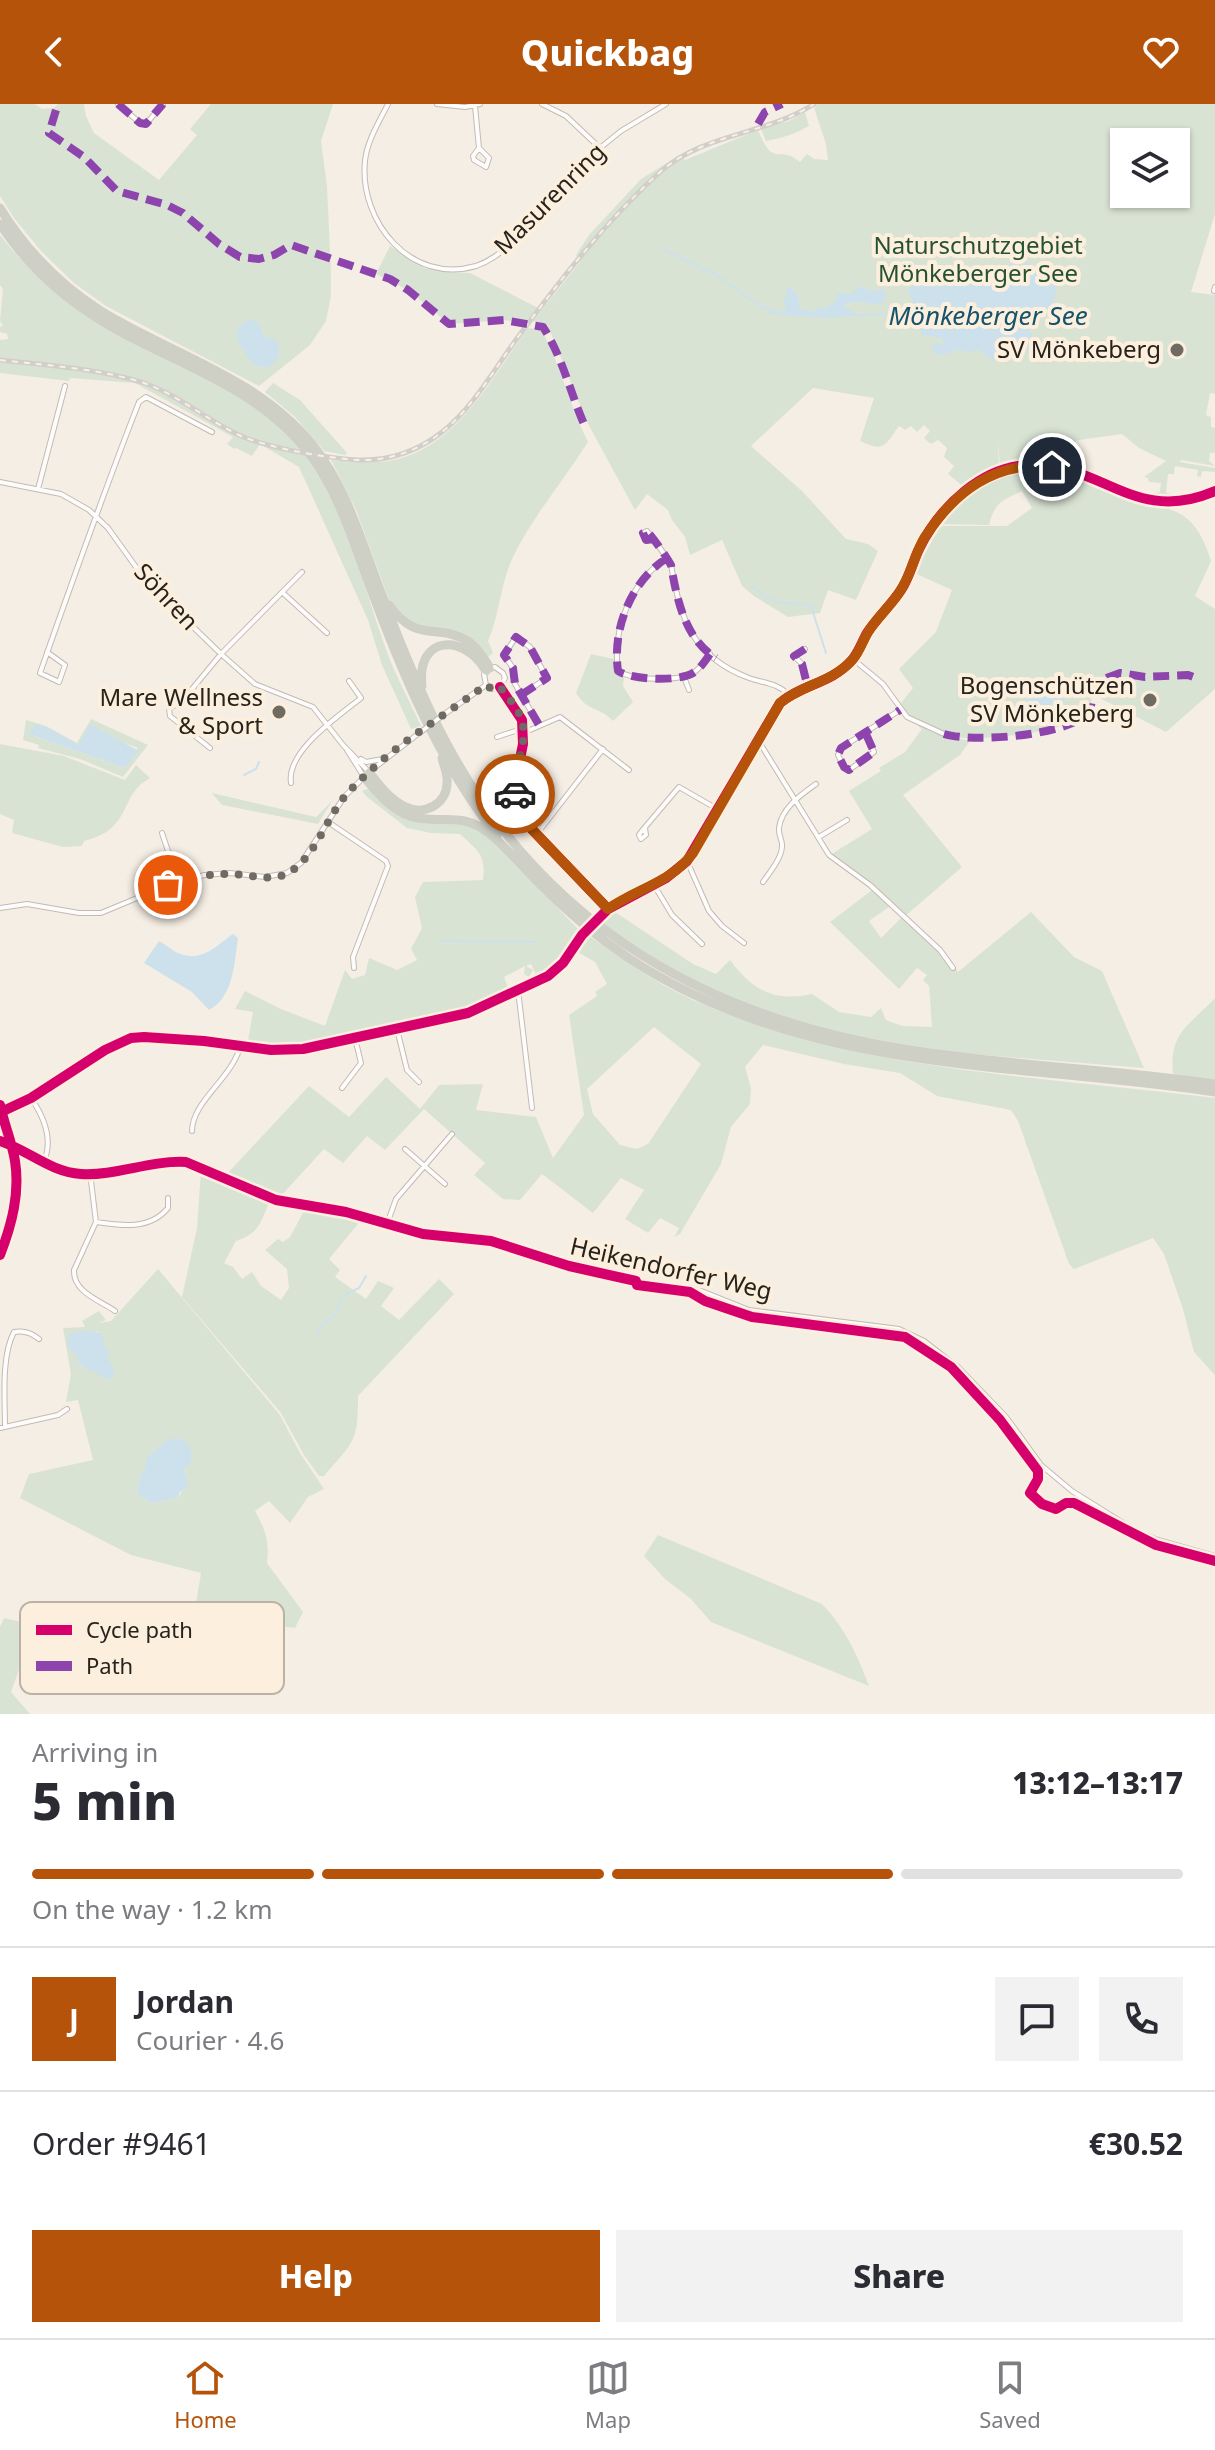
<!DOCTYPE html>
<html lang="en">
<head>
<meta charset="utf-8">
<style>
	:root { --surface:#fff; --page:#f2f2f3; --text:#2b2b33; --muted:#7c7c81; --line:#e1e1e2; --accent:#b45309 }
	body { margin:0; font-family:"Noto Sans",sans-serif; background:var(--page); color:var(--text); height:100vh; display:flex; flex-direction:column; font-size:30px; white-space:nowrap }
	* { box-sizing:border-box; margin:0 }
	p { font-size:26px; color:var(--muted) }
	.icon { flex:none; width:44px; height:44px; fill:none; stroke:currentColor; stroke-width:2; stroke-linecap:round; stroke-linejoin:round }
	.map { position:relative; height:1610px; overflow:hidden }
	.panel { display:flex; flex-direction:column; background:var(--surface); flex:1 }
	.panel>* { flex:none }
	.buttons { position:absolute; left:1110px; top:24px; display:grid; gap:16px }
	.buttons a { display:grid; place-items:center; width:80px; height:80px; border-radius:0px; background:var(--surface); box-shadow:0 2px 6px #0004; font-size:40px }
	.pin { position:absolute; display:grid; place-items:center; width:68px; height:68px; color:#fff; margin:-34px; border:4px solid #fff; border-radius:50%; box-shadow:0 2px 8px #0007 }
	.courier { position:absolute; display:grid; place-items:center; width:80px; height:80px; margin:-40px; border:6px solid #b45309; border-radius:50%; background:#fff; color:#222; box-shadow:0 2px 10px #0007 }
	.overview em { font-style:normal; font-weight:800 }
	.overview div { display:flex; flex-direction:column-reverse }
	.overview { display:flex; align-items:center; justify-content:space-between; height:136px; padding:0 32px }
	h1 { font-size:52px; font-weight:800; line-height:60px }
	.bar { display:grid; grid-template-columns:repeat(4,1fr); gap:12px 8px; align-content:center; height:96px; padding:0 32px }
	.bar i { height:10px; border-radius:6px; background:var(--line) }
	.bar .selected { background:var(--accent) }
	.bar p { grid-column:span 4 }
	.line { display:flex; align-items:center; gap:20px; padding:0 32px; border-top:2px solid var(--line) }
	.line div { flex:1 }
	.round { display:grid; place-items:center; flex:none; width:84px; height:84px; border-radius:0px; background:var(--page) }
	.primary-button { display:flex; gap:16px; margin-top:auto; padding:16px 32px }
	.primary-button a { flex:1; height:92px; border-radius:0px; background:var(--accent); color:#fff; font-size:32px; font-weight:800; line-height:92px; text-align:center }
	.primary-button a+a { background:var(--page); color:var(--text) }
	header { display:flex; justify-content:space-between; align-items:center; height:104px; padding:0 32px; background:var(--accent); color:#fff; font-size:36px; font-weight:800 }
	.dock { display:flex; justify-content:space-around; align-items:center; height:112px; border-top:2px solid var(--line); background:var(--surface); font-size:22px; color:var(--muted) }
	.dock a { display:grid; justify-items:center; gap:4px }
	.dock .selected { color:var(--accent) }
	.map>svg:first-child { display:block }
	.green { fill:#d9e3d4; fill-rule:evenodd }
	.water { fill:#cce1eb }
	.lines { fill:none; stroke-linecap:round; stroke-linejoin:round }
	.stream { stroke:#cce1eb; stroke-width:2 }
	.minor-casing { stroke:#c1bbb4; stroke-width:6 }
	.major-casing { stroke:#d0cdc8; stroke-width:8 }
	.highway-casing { stroke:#d0cdc8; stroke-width:9 }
	.minor { stroke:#fefcfb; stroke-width:4 }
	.major { stroke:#e1e2dc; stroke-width:6 }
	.highway { stroke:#ced0c6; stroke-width:7 }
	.rail-casing { stroke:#d0cfcb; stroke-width:5 }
	.rail { stroke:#fcefdd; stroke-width:2; stroke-dasharray:6; stroke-linecap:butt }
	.minor-bridge-casing { stroke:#c1bbb4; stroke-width:6; stroke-linecap:butt }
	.minor-bridge { stroke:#fefcfb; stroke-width:4 }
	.quiet { stroke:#8e44ad; stroke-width:8; stroke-dasharray:16 8; stroke-linecap:butt }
	.cycleway-casing { stroke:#fcefdd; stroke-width:15 }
	.cycleway { stroke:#d6006c; stroke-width:10 }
	.done { stroke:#6f6a62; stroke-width:8; stroke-dasharray:0 14.4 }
	.route { stroke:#b45309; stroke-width:10 }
	.poi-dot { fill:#6f6a62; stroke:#fcefdd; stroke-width:3 }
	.labels { text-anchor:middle; stroke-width:8; stroke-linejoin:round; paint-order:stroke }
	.street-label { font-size:24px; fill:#27231c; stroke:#fcefdd }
	.park-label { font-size:24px; fill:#275231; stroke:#fcefdd }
	.poi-label { font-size:24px; fill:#27231c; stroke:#fcefdd; text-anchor:end }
	.water-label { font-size:26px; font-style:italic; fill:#16536c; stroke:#fcefdd }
	.key { fill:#fcefdd; stroke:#bcb2a3; stroke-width:2 }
	.key-label { font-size:22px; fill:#27231c }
</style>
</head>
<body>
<header><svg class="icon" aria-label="back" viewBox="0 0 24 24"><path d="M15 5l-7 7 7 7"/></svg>Quickbag<svg class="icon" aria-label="heart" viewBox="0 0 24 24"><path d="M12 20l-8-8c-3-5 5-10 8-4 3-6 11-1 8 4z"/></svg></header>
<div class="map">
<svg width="1215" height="1610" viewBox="0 0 1215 1610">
	<rect width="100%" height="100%" fill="#f5eee4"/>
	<path class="green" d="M0 0H35L42 5 54 4 58 0H84L86 12 94 29 159 76 197 31 190 25 211 0H333L321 37 327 82 331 169V192L326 217 310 241 259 282 106 202 74 179 41 147 14 114 0 92Z
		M818 0H1215V110L1191 188 1215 191V290L1210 289 1206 311 1211 313V323L1215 324V349H1210L1209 357 1215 362 1181 356 1180 358 1215 364V368L1202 367 1201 373 1197 372 1198 366 1175 362 1174 370H1168L1166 389 1172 390V395L1155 394V389L1160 388 1161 379 1149 378 1148 374 1144 373 1166 357 1139 344 1122 330 1079 336 1066 342 1068 350C1045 357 1023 356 1000 361L998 338 999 362 981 370 964 383 948 370 954 362 944 353 947 344 938 336 931 340 924 334 930 327 924 321 917 328 911 322 905 326 899 322C884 343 884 348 860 337L874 294 813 284 751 342 802 387 846 435 868 440 878 447 856 496 828 486 820 509 788 513 754 492 742 482 722 436 690 451 685 433 672 416 668 406 647 390 635 406 587 318 548 222 533 217 580 158 576 151 589 131 641 75 680 51 685 56 758 26C774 66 778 39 800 58L807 50 814 55 828 56 826 40 814 4ZM1124 38H1176V90H1124Z
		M805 8 809 22C798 29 779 35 766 37L761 25 789 17Z
		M0 131C51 196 108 225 180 262 207 275 236 288 260 306 340 365 357 469 390 556 399 578 411 600 421 622L411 625 382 561 368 516 299 363 260 340 252 352 236 344 234 345 227 340 233 333 135 279 70 274 69 277 0 269V236L8 235 7 230 0 228V223L3 222 0 217 3 185 0 181Z
		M390 142 425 164 448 168 470 169 538 204 525 219 504 216 449 220 408 186 376 170Z
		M528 224 541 225C561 261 569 301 588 338 564 376 533 412 513 453 500 480 500 510 488 537L493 549 486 555 469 535 419 525 397 507 389 496 356 406 331 356C355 358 381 361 405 353 462 334 494 270 528 224Z
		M273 279 300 296 347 349 345 351 324 347 295 313 265 288Z
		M1032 364 1066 370 1156 403C1189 405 1202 428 1211 457L1195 492 1215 505V585L1166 628 1092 590 1090 608C1070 629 981 637 952 633L970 637 960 651 903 691 962 763 904 813 945 848 958 868 1031 808 1074 853 1102 867 1144 964 933 947 833 929 730 896 642 849 599 818 612 806 693 860 716 870 730 856C753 887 774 898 812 890L839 908 871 913 881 904 886 916 902 922 932 923 929 882 923 876 927 871 917 864 899 885 830 818 872 786 889 803 869 817 881 834 903 812 873 782 830 751 872 725 849 687 881 667 879 664 905 648 922 625 919 623 920 620 907 613 898 603 913 584 899 565 936 528 952 486 912 468 919 449 937 422H1007L1032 404 1022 387C1001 397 995 398 989 421L939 420C969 383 985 371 1032 364Z
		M591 550 614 555 615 566 624 574 623 582 633 598 613 617C599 602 589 609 576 589Z
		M91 615 148 641 123 673 80 655 38 644 39 641 23 636 26 616 46 622 77 639ZM90 621 111 634 138 644 122 663 29 630 45 623 78 641Z
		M0 640 64 652 125 676 136 661 150 674C118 691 134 725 84 737L82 742 63 743 12 729 14 716 0 710Z
		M367 685H371C383 697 395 711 411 716 440 727 455 708 488 732L579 826C568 845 559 864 538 874L531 860 526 862 533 866 529 873 524 870 525 862 504 873 509 886 450 911 315 939 272 942 248 936 253 908 235 905 245 887 281 905 325 922 345 866 352 875 365 871 369 854 397 866 417 856 411 845 422 824 415 793 423 778 483 776C486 750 478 747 460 730L431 729 407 724 367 693 362 687Z
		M212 689 316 713 332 697 318 720 222 701Z
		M588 831C621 854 655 879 691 895 856 968 1039 972 1215 994V1271L1194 1248 1183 1205 1164 1150 1153 1134 1074 1165 1069 1160 1018 1017 1011 1006 937 992 900 969 844 960 763 941 745 963 751 984 750 1000 731 1023 721 1060 680 1130 674 1133 679 1124 660 1114 648 1129 625 1115 644 1086 621 1074 593 1109 542 1070 520 1096 503 1095 474 1071 485 1059 424 1005 385 1046 367 1032 343 1059 324 1045 279 1094 225 1072 309 982 349 1013 386 973 420 1005 439 981 483 980 476 1006 536 1013 553 1054 584 1011 569 911 597 892 595 888 607 880 595 858 576 847ZM654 923 701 960 648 1040 637 1045 620 1041 593 1010 587 985Z
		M1215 894V977L1173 970C1169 928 1189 922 1215 894Z
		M201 1066 269 1098C261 1119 258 1130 236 1137L224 1159 233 1163 242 1175 252 1168 261 1182 281 1196 289 1184 287 1165 265 1146 278 1135 283 1138 290 1133 305 1105 357 1115 358 1120 329 1155 340 1166 335 1173 366 1195 378 1177 394 1184 381 1202 399 1216 439 1175 454 1190 358 1292C358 1339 354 1337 324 1372H319L304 1351 281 1309 182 1193 197 1124Z
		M158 1165 280 1311 300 1349 324 1385 308 1393 290 1419 269 1397 255 1407C265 1425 270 1438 267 1459L303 1508 295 1524 194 1511 201 1469 131 1451 20 1394 29 1370 93 1356 78 1296 66 1298 71 1270 63 1224 85 1223 82 1217 99 1207 106 1216 98 1219 111 1217ZM98 1227 106 1247V1276L71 1244ZM148 1360 185 1363 184 1367 188 1377 178 1394 152 1399 137 1390 140 1373Z
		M658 1431 822 1500C845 1524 857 1550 869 1582L711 1518 691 1495 665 1475 644 1452Z
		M4 1514 57 1526 52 1552H24L11 1588 30 1610H0V1523Z"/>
	<path class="water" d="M1013 152 1017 155 1016 161 1020 162 1026 157 1039 166V174L1046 180 1056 176C1061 196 1045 212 1026 216L1025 224 1032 229 1028 246 1015 243 1001 255 993 257 975 244 973 248 956 246 945 251 936 250 931 244 936 238 944 242 942 234 922 231 917 220 903 210 907 202 913 199 908 186 921 166 934 174 945 172 947 162H951L952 171 958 177H970L982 163H987L985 174 987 176 1000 171V161H1010Z
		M860 182 871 187 882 185 885 188 884 198 881 201 863 198 845 199V203L852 207 854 212 830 214 769 210 768 205 782 208 787 205 782 197 788 192 786 184 790 183 798 192 800 205 815 208 816 204C824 207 831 201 837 196L836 189 851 190Z
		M247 216 257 217 265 233 276 235C282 250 280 254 268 264L253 261 237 236V226Z
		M1032 590 1057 591 1063 594 1066 602 1063 605 1031 612 1022 608 1021 602Z
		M90 620 139 647 126 662 122 663 29 630 35 621 46 623 78 641Z
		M233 830 238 834C234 860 234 892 209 906L192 888 144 859 159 837C167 841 173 848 181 850 203 858 217 841 233 830Z
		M85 1226 101 1229 106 1246 111 1247 107 1253 114 1265 113 1273 106 1276C97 1266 83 1267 77 1256L78 1252 67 1242 68 1231Z
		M178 1334 188 1339 192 1351 190 1361 185 1363 184 1367 188 1377 187 1384 180 1388 178 1394 152 1399 137 1390 140 1373 147 1360 146 1354 167 1336Z"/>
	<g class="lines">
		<path class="stream" d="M661 144 720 173 760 202 768 205
			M854 211 903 210
			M752 482C779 506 782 495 811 502L826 549
			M244 671 256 665 259 658
			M439 837 537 838
			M317 1230 325 1218 336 1211C342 1190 340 1193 359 1184L366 1172"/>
		<g class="minor-casing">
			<path id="minor" d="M118 0 140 19 146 20 163 0
				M388 0C379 18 367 37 365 57 359 118 411 181 476 162 491 157 501 148 512 139L600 44 621 27 666 0
				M437 0 465 3 480 0
				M542 0 566 12 600 44
				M475 2 479 44 489 54 486 63 474 56 473 52 479 44
				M1214 187 1215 183
				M0 378 61 390 89 406 108 424 146 477 221 550 255 580 313 603 343 641 369 668
				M38 385 65 282
				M654 435 646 436 643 429 647 427C656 438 664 449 671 461 681 517 693 553 749 574 763 579 778 579 789 591
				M667 454C631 477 612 525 618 567 632 576 678 578 693 569 700 565 705 557 710 550
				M283 489 327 529
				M805 545 794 552 802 560 808 584
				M47 548 65 561 59 578 40 569C72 478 104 387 139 298L146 293 212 328
				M853 555 883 580 907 613 944 630
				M684 573 689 586
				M486 581 484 570 490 564 495 563 503 569 505 574 501 582
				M486 581 492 585 500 583
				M500 583 522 616 523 640 514 685 517 702 524 717 608 805
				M521 591 547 574 530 543 516 533 504 551 513 564 515 580 539 621
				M446 609 486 581
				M866 630 874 648 849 666 844 663 838 651 841 644 900 606
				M497 633 518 626H530L560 613 629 666
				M758 636 829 751 870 781 940 846 953 864
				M210 644 170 612 169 605 183 596 221 550 302 468
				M347 646 364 673
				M361 655 366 658 383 655
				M369 668 418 630
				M291 679C286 647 339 612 361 594L349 577
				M328 718 386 757 388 762 353 853 354 864
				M645 724 646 731 641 735 639 731 641 728 679 683 719 706
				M162 729 178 777
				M536 731 603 645
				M819 733 847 716
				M687 757 709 807 722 822 744 839
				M763 778C770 768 781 755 782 743 783 737 778 731 779 724 781 704 802 690 816 680
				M654 781 672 811 702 840
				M0 804 27 800 79 809H101L178 777 205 771 230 769 265 773 287 769 301 759 344 693 363 674
				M600 811C627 788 662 782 687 757L780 599C802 580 831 580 852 556 859 548 862 538 867 529 877 514 891 501 901 486 909 474 912 460 918 447 939 403 983 360 1034 361 1104 361 1136 421 1215 387
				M518 886 532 1004
				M397 925 407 966 419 978
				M342 984 361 959 355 934
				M31 994C44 1013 54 1037 43 1059
				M1 1008 31 994 105 946 131 934 144 933 204 937 287 946 334 939 453 914 548 872 563 859 582 831
				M192 1027C192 997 233 974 241 940
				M0 1037 53 1064 81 1070 119 1067 172 1057 186 1058 199 1062 264 1093 289 1100 346 1108 423 1130 491 1137 569 1162 652 1180 699 1186 749 1206 899 1225 924 1237 959 1264 1006 1313 1041 1361 1072 1387 1136 1427 1158 1436 1215 1452
				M405 1045 445 1080
				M90 1069 96 1118 74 1166C73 1188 99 1196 115 1207
				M96 1118C122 1122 150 1126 168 1104V1094
				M387 1120 396 1095 452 1030
				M5 1323C5 1296 1 1252 14 1228 24 1226 32 1229 39 1235
				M0 1324 58 1311 67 1305"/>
		</g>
		<g class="major-casing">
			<path id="major" d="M0 1001C4 1020 12 1038 15 1057 20 1089 12 1120 0 1151"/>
		</g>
		<g class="highway-casing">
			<path id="highway" d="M0 104C26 146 60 181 101 207 173 251 257 273 312 340 346 382 361 436 380 486 400 539 421 592 448 642 547 824 709 915 909 946 1011 962 1114 965 1215 980
				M0 120C30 166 73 202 121 228 184 262 256 285 304 343 340 387 355 444 375 496 406 579 442 662 497 732
				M389 501C417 541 439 518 469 538 479 545 484 555 490 564
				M422 582C416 531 464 529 486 567
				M369 668C379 681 390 696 406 703 424 712 447 700 447 679 448 671 444 662 442 654
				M364 673C376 687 391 706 410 712 440 722 459 705 490 730 507 744 522 762 537 777 565 806 597 833 630 855 806 970 1016 958 1215 988"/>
		</g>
		<use href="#minor" class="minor"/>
		<use href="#major" class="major"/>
		<use href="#highway" class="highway"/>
		<g class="rail-casing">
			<path id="rail" d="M0 256C44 261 102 265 144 279 178 291 207 316 239 331 267 344 327 354 358 356 389 357 418 347 442 328 473 304 495 264 518 233 561 175 606 117 660 68 704 29 766 31 814 0"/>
		</g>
		<use href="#rail" class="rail"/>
		<g class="minor-bridge-casing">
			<path id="minor-bridge" d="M418 630 446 609
				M582 831 600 811"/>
		</g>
		<use href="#minor-bridge" class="minor-bridge"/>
		<path class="quiet" d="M118 0 140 19 146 20 163 0
			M56 6 49 29 84 53 117 87 167 101 183 109 219 140 240 153 259 155 274 151 291 141 390 175 408 186 449 220 504 216 543 223C562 252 570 288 584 320
			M758 20 765 8 782 0
			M654 435 646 436 643 429 647 427C656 438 664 449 671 461 677 496 685 535 716 554
			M667 454C631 477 612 525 618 567 632 576 678 578 693 569 700 565 705 557 710 550
			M805 545 794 552 802 560 808 584
			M521 591 547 574 530 543 516 533 504 551 513 564 515 580 539 621
			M866 630 874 648 849 666 844 663 838 651 841 644 900 606
			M944 630C974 639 1068 632 1090 608L1094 583 1104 575 1120 569 1145 573 1188 571 1199 575"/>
		<g class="cycleway-casing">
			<path id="cycleway" d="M500 583 522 616 523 640 514 685 517 702 524 717 608 805
				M0 1001C4 1020 12 1038 15 1057 20 1089 12 1120 0 1151
				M1 1008 31 994 105 946 131 934 144 933 204 937 271 946 303 945 468 909 548 872 563 859 582 831 608 805 666 774 687 757 780 599C802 580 831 580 852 556 859 548 862 538 867 529 877 514 891 501 901 486 909 474 912 460 918 447 939 403 983 360 1034 361 1104 361 1136 421 1215 387
				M0 1037C28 1046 50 1068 81 1070 116 1072 150 1056 186 1058L276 1096 346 1108 423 1130 491 1137 569 1162 636 1177 637 1181 690 1188 705 1197 752 1213 905 1233 951 1263 1000 1316 1038 1367V1375L1030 1389 1042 1400 1056 1405 1066 1399H1074L1156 1441 1215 1457"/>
		</g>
		<use href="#cycleway" class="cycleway"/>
	</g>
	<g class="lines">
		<path class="done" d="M168 781C187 774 207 770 227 770 247 769 269 779 288 769 316 753 326 714 346 691 385 647 439 615 486 581L492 585 500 583C507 592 517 603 521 614 530 639 512 665 515 690"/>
		<path class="route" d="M515 690 524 717 608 805C636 785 672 778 693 749L780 599C803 580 832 579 853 555 860 547 863 536 868 528 878 512 893 500 902 484 912 468 915 449 925 433 954 388 996 356 1052 363"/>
	</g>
	<g class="poi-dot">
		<circle cx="1177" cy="246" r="8"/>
		<circle cx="1150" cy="596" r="8"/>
		<circle cx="279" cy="608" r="8"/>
	</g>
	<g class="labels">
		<g class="street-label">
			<text transform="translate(550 95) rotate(-45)" y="8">Masurenring</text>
			<text transform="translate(166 493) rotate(47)" y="8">Söhren</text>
			<text transform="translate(671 1165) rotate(13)" y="8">Heikendorfer Weg</text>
		</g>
		<g class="park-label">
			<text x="978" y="150">Naturschutzgebiet<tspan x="978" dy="28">Mönkeberger See</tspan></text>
		</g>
		<g class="poi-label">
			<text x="1161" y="254">SV Mönkeberg</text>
			<text x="1134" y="590">Bogenschützen<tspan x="1134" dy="28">SV Mönkeberg</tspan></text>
			<text x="263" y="602">Mare Wellness<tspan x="263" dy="28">&amp; Sport</tspan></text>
		</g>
		<g class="water-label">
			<text x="988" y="221">Mönkeberger See</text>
		</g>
	</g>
	<rect x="20" y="1498" width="264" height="92" rx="12" class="key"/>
	<rect x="36" y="1521" width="36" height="10" fill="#d6006c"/>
	<rect x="36" y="1557" width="36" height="10" fill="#8e44ad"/>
	<g class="key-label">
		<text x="86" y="1534">Cycle path</text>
		<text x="86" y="1570">Path</text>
	</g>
</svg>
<div class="buttons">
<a><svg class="icon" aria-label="layers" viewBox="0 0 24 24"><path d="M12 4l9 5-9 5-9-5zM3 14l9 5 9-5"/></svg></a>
</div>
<div class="pin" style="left:168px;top:781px;background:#ea580c"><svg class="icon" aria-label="bag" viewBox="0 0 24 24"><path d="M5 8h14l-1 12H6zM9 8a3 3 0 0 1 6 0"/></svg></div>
<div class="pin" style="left:1052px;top:363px;background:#1f2937"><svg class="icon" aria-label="home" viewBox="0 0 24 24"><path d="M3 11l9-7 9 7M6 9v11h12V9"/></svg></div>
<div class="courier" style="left:515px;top:690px"><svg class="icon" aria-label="car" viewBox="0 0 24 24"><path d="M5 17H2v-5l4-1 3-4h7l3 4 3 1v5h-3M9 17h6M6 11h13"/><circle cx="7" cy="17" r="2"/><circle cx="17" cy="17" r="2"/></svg></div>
</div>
<section class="panel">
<div class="overview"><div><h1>5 min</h1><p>Arriving in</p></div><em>13:12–13:17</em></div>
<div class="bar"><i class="selected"></i><i class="selected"></i><i class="selected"></i><i></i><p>On the way · 1.2 km</p></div>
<div class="line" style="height:144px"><b class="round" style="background:var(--accent);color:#fff">J</b><div><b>Jordan</b><p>Courier · 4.6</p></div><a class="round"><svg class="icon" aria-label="chat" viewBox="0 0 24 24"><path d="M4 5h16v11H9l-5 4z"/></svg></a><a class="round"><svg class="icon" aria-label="phone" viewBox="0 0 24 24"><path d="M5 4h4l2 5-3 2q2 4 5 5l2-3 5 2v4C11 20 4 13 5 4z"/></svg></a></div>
<div class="line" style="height:104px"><div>Order #9461</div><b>€30.52</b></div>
<div class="primary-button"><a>Help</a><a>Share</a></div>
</section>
<nav class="dock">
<a class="selected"><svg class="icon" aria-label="home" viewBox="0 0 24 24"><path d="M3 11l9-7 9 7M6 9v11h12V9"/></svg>Home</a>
<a><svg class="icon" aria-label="map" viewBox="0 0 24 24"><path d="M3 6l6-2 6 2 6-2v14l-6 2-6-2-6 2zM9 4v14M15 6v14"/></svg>Map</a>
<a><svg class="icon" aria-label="saved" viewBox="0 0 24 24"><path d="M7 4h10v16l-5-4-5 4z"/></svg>Saved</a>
</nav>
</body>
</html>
